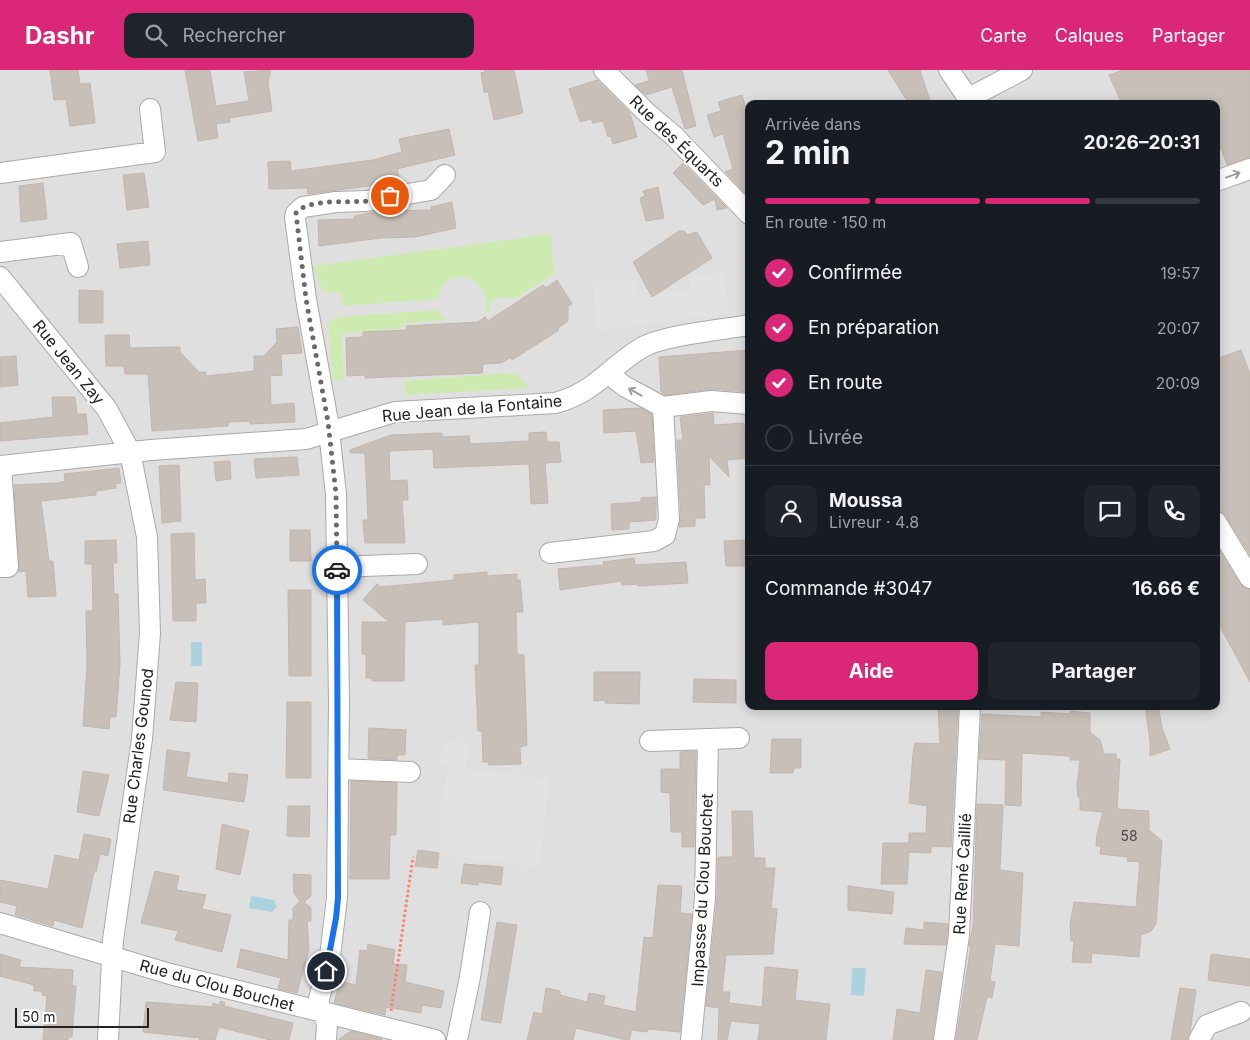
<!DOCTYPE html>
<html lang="fr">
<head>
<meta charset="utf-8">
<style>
	:root { --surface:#171b24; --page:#20242c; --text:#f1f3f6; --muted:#9ea1a6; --line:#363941; --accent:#db2777 }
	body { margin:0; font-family:Inter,sans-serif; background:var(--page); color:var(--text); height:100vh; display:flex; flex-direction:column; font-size:19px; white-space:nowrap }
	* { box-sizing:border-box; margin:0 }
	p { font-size:16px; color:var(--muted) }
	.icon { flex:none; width:28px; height:28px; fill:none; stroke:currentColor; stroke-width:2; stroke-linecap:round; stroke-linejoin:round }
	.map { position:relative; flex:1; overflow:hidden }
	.panel { position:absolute; left:745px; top:30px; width:475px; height:610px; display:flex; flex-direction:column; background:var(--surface); border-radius:10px; box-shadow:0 2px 12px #0003 }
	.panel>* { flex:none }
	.scale { position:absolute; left:15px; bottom:12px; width:134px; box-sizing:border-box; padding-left:5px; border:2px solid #222; border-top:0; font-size:14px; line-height:18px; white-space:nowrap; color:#222; -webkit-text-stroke:4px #fff; paint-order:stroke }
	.pin { position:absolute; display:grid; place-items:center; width:42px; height:42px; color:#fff; margin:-21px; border:2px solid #fff; border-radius:50%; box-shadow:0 1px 5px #0007 }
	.courier { position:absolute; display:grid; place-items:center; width:50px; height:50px; margin:-25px; border:4px solid #1a73e8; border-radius:50%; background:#fff; color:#222; box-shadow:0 1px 6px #0007 }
	.summary em { font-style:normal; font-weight:700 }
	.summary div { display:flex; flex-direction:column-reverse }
	.summary { display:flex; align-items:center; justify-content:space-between; height:85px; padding:0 20px }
	h1 { font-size:32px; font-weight:700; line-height:38px }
	.bar { display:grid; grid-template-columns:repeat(4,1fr); gap:8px 5px; align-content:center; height:60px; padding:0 20px }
	.bar i { height:6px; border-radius:4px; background:var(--line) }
	.bar .on { background:var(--accent) }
	.bar p { grid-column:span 4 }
	.line { display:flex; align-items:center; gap:12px; padding:0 20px; border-top:1px solid var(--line) }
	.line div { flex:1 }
	.round { display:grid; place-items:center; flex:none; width:52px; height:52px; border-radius:10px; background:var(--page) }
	ol { padding:0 20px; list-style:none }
	li { display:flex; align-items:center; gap:15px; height:55px }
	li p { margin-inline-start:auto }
	li .icon { padding:5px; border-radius:50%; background:var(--accent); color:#fff; stroke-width:4 }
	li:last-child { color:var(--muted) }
	li i { width:28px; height:28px; border:2px solid var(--line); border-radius:50% }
	.button { display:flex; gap:10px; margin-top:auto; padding:10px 20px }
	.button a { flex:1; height:58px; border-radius:10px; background:var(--accent); color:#fff; font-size:20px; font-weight:700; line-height:58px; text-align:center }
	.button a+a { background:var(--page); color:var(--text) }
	header { display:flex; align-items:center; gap:30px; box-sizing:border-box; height:70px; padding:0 25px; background:var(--accent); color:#fff }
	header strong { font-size:24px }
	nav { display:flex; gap:28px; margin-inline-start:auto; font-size:18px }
	.search { width:350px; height:45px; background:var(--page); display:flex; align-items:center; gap:12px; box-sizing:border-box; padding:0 18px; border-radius:10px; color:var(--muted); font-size:19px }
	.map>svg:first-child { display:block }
	.residential { fill:#e0dfdf; fill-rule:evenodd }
	.grass { fill:#cdebb0 }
	.parking { fill:#e2e2e2 }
	.water { fill:#aad3df }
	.building { fill:#c7bfb8; stroke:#c4b6ab }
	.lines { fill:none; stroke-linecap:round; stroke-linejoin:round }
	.minor-casing { stroke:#a9a9a9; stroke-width:22 }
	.path { stroke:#fa8072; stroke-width:3; stroke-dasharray:2.5 2.5; stroke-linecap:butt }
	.minor { stroke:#fff; stroke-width:20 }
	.oneway { stroke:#9c9c9c }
	.done { stroke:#6b6a68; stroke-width:5; stroke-dasharray:0 9 }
	.route { stroke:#1a73e8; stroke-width:6 }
	.labels { text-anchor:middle; stroke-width:4; stroke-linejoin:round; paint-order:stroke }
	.number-label { font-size:14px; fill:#4b4948 }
	.street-label { font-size:16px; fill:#222; stroke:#fff }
</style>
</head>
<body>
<header>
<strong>Dashr</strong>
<div class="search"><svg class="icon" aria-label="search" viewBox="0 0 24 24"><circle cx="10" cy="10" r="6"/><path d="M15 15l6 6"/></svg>Rechercher</div>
<nav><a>Carte</a><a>Calques</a><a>Partager</a></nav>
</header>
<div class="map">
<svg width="1250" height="970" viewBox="0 0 1250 970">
	<rect width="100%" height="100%" fill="#f2efe9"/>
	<path class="residential" d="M0 0H1250V970H0ZM749 34H1216V636H749Z"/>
	<path class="grass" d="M551 164 554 204 518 227 493 229 489 241 484 243C485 239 487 232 486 228 483 211 460 200 446 212 441 216 440 223 438 229L342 236 341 222H323L313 196Z
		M438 240 446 250 403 253V258L341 264 344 309 333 310 328 252 338 247Z
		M515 303 530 318 405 325 404 311Z"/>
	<path class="parking" d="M724 201 729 243 596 261 593 211H635L636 227 690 219 689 207Z
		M444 671 468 674 466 699 549 709 540 797 441 785 439 760 442 727 449 697 440 695Z"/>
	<path class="water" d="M191 572H202V596H191Z
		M251 826 274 830 277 836 272 842 249 838Z
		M852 898H866L864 926 851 925Z"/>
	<path class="building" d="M50 0H78L80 14 90 13 95 53 70 56 66 29 54 30Z
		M185 0H210L216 36 249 31 244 2 271 0 268 12 272 41 229 48 230 52 216 54 218 68 198 71Z
		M484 0H514L523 43 494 50 488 22H484L481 3 485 2Z
		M646 0H682L696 56 685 59 672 17 646 25 635 15 649 11Z
		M888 0H920L931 34H909Z
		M1123 0H1250V87L1227 95 1216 65V34H1122L1109 5Z
		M597 10 630 43 637 67 613 74 611 66 608 67 603 51 593 53 591 49 580 52 569 19Z
		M742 25 749 48V57L745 58 749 72V127L725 102 733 99 723 64 714 67 707 45 721 41 718 32Z
		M449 59 455 85 397 99 400 110 384 114 308 124 307 118 269 119 268 92 290 91 291 101 373 90 402 82 399 69Z
		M683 93 727 138 717 140 715 129 703 135 673 103Z
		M144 103 149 137 127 140 123 105Z
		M43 113 47 149 21 152 19 116Z
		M658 117 664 148 646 151 640 128 645 126 643 121Z
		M452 132 456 158 415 167 381 168 319 176 318 150 355 149 354 146 380 141 432 140 431 137Z
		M679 161H684L687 165 697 162 712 188 652 227 633 192Z
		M148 171 150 195 120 198 117 174Z
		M557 210 572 234 568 236V251L558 258 559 260 512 290 510 288 501 293 483 294 482 303 365 308V305L347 306 346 268 363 267V262L407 260 406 256 478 252 485 247 488 251 543 215 546 218Z
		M79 220 103 221V253H79Z
		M298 257 302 283 281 284 282 305 270 306 271 335 294 333 295 352 250 354V351L228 352V356L152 361 148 304H125L124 296H106L105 265H129L130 278 180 277V282L199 302H206V306L254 301V286H264L277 272 276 259Z
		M749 280V322L712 319 665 325 661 322 659 287Z
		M1241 280 1250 304V485L1226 446 1216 440V289Z
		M16 286 18 315 0 317V287Z
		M52 327H75L77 344H86L88 364 0 371V353L53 347Z
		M640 338 652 344 654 392 641 393 636 361 604 363 603 340Z
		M713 343 714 355 744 353 745 374 749 373V388L727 390 729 407 709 386 710 415H704L705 448H695V456L679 457 681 448 677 370H683L680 347Z
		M546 362 547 372H559L561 392 545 393 548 433 531 434 529 394 434 398 433 379 389 381 390 411 407 410 408 430H402L405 473H365L363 450H368L365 383H350V380L391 365 442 363V367L469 366 470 374 529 371V363Z
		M297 387 299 405 256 408 254 389Z
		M230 391 231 409 216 411 214 392Z
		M179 395 181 451 162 453 159 396Z
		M119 398 121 413 115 414 116 418 96 421V425L41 431 49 491H53L56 526 28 527 26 501 19 502 14 415 58 413 65 411 64 404Z
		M656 427V450L629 452V459L612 460 611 434 641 432V428Z
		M290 460H310L311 491H290Z
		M194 463 195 510 205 509 206 533H196V551H173L171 464Z
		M116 470 117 493H113L114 524H118L120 594 116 647H110L109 659 83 656 87 597 86 541H93L92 494H85V471Z
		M749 470V496H726L724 471Z
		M1216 475 1240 514 1250 520V612L1222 560 1216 544Z
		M634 488 635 495 686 492 688 513 638 516V514L622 515 621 511 560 520 558 499 604 495 603 492Z
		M487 502V506L517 504V510H520L523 542H516L517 584 524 585 527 675 520 677 521 694 489 695V692H483L482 661H478L475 595H479V552L443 555V549L405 552 404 611H372V608H366V584H362V552H389L363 530 377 514 381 517 454 510V505Z
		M288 520H311V606H289Z
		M594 602H640L639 634 605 633V630L594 631Z
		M694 609 736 610V633L693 632Z
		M176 612 198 613 196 652 170 650Z
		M287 632H311V708H286Z
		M938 636H958L951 777 931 776V783L909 782 907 814H881L883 773H909V763H926L927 736 909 733 913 684 915 673 940 674Z
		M1145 636H1158L1162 658 1170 679 1150 686V671Z
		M1070 641 1090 643V662L1100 670 1104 684H1116V689H1120L1117 739 1149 741V760L1162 771 1156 854 1151 861 1141 865 1139 887 1092 883 1091 893 1072 892 1074 871H1071L1070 855 1074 832 1136 837 1140 792 1127 791 1128 787 1100 784 1101 776H1096L1097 764 1103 742 1080 740V728L1078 727 1077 715 1080 690H1070V686L1022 683 1021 736 1005 735 1006 690 979 689 982 644 1041 647V642L1070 644Z
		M369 658 406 660 405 685H397V690L368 688Z
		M772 669H801V698H794L793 703H770Z
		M167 680 190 683 186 707 228 713 229 703 248 705 244 732 163 720Z
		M696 681 694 777H682V762H671L670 723 661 722V699H680V682Z
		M83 701 109 705 99 746 77 742Z
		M351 711 397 713 396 765H390L389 809H350Z
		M977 734 1003 735 1000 800 1023 803 1019 876 995 874 990 911 995 912 992 928 987 927 977 970H956L971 876H969L973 856Z
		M288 736H310L309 767 287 766Z
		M732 741H752L754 788H765V798H775L771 838 777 839 773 884 726 885 722 922H730L729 933 762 937 765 897 798 900 795 930 830 934 826 970H758L760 954 731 951 727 970H718L719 938 706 936 717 829 718 787H733Z
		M222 754 249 761 240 805 216 799Z
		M84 764 111 769 108 786 100 784 96 802H94L82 858 54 850 53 856 15 845 17 836 0 832V810L48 819 55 785 79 790Z
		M418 780 439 783 437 798 415 796Z
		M464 794 503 797 501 815 479 812 478 815 461 813Z
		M155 801 179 806 176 820 206 825 202 839 231 845 222 882 175 870 178 861 141 853Z
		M293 804 311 805V826L304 832 311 838V851H307L309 879 297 923 278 919 281 908 237 897 241 879 288 890 289 850H293V838L300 831 294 823Z
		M658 815 682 816 680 843 692 844 680 962 648 959 647 962 632 960 629 970H627L576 958 573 970H527L534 942 542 944 546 918 560 921V925L587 932 589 923 605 926 603 935 636 942 644 867 653 868Z
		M848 816 894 822 892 844 848 840Z
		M497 852 517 855 501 953 481 950Z
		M924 852 948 854 946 875 904 874 906 858 924 860Z
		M368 874 395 880 393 894 407 895 405 912 444 921 441 938 422 935 421 943 386 937 385 945 334 933 340 911 356 915 360 880 367 881Z
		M0 884 21 890 19 897 73 900 72 915 76 916 72 967H68V970H43L47 926 42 925V921H34V915L0 906Z
		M1211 884 1250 889V916L1208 910Z
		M926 900 942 902 932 970H893L897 939 920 943Z
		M1180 918 1196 920 1190 962 1187 970H1171Z
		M221 931 225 933 224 936 293 953 289 970H270L219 957 215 970H199L200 968 143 962 146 932 212 937 213 933 218 935Z
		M351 961 382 969V970H338Z"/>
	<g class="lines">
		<g class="minor-casing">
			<path id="minor" d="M604 0 648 44 674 66 749 144
				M949 0 972 34
				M969 28 1022 0
				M0 103 155 82 150 39
				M1216 111 1250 99
				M0 182 71 173 78 197
				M0 207 107 339 130 382 147 467 150 563 142 669 113 870 108 970
				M609 304 624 316 663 337 711 331 749 334
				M0 396 151 380 306 369 395 342 555 333C595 323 610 296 643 277 664 265 722 260 749 255
				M1216 452 1250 508
				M550 483 654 471 665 465 669 449 663 337
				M0 497H8L1 396
				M337 497 417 494
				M650 671 739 668
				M339 699 410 702
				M0 853 170 904 435 970
				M326 970 327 953 318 933 330 886 337 828 339 632 336 424 328 352 306 229 295 148 296 143 303 137 336 132 366 131 431 120 445 105
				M457 970 470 907 480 842
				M691 970 705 828 708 670
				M944 970 959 865 970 636
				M1199 970 1207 955 1241 942"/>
		</g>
		<path class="path" d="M391 941 413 787"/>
		<use href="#minor" class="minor"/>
	</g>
	<defs><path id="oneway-shaft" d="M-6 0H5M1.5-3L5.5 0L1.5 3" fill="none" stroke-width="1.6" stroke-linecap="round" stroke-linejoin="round" transform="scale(1.25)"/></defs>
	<g class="oneway">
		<use href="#oneway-shaft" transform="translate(1233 105) rotate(-20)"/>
		<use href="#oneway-shaft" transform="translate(635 322) rotate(-151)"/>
	</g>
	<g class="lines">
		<path class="done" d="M337 500 336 424 328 352 306 229 296 143C308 128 349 133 367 131 375 130 383 128 390 126"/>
		<path class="route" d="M326 901 336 848 338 828 337 500"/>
	</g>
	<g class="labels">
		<g class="number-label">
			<text x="1129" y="771">58</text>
		</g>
		<g class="street-label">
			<text transform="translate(677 71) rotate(44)" y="6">Rue des Équarts</text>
			<text transform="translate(69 292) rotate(51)" y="6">Rue Jean Zay</text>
			<text transform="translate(472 338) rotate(-5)" y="6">Rue Jean de la Fontaine</text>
			<text transform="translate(138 676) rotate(-83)" y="6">Rue Charles Gounod</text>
			<text transform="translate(962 804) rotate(-87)" y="6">Rue René Caillié</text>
			<text transform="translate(702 820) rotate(-87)" y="6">Impasse du Clou Bouchet</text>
			<text transform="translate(217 915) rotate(15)" y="6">Rue du Clou Bouchet</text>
		</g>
	</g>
</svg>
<div class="scale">50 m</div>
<div class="pin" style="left:390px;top:126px;background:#ea580c"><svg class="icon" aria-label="bag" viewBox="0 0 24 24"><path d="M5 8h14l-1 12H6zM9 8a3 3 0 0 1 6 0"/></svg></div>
<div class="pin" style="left:326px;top:901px;background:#1f2937"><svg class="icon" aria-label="home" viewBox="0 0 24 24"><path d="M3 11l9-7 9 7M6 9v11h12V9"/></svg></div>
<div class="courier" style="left:337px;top:500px"><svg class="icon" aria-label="car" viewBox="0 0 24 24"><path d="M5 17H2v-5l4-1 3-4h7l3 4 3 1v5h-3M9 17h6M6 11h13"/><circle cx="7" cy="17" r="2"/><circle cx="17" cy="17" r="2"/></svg></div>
<section class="panel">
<div class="summary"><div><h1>2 min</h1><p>Arrivée dans</p></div><em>20:26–20:31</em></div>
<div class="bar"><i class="on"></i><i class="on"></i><i class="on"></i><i></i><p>En route · 150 m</p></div>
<ol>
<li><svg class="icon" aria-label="check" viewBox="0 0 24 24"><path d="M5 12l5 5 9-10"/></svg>Confirmée<p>19:57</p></li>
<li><svg class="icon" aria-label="check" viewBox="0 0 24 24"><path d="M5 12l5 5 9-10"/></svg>En préparation<p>20:07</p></li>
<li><svg class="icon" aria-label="check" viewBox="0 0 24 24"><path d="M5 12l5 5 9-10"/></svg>En route<p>20:09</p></li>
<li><i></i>Livrée</li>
</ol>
<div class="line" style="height:90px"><a class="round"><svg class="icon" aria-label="person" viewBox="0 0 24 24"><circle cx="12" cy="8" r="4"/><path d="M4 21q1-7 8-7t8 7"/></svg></a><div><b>Moussa</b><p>Livreur · 4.8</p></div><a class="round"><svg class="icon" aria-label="chat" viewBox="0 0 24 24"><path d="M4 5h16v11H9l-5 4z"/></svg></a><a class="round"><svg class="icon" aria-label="phone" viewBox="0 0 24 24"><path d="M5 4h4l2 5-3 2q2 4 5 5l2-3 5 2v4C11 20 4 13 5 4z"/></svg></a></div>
<div class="line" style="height:65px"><div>Commande #3047</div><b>16.66 €</b></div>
<div class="button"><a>Aide</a><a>Partager</a></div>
</section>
</div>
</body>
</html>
